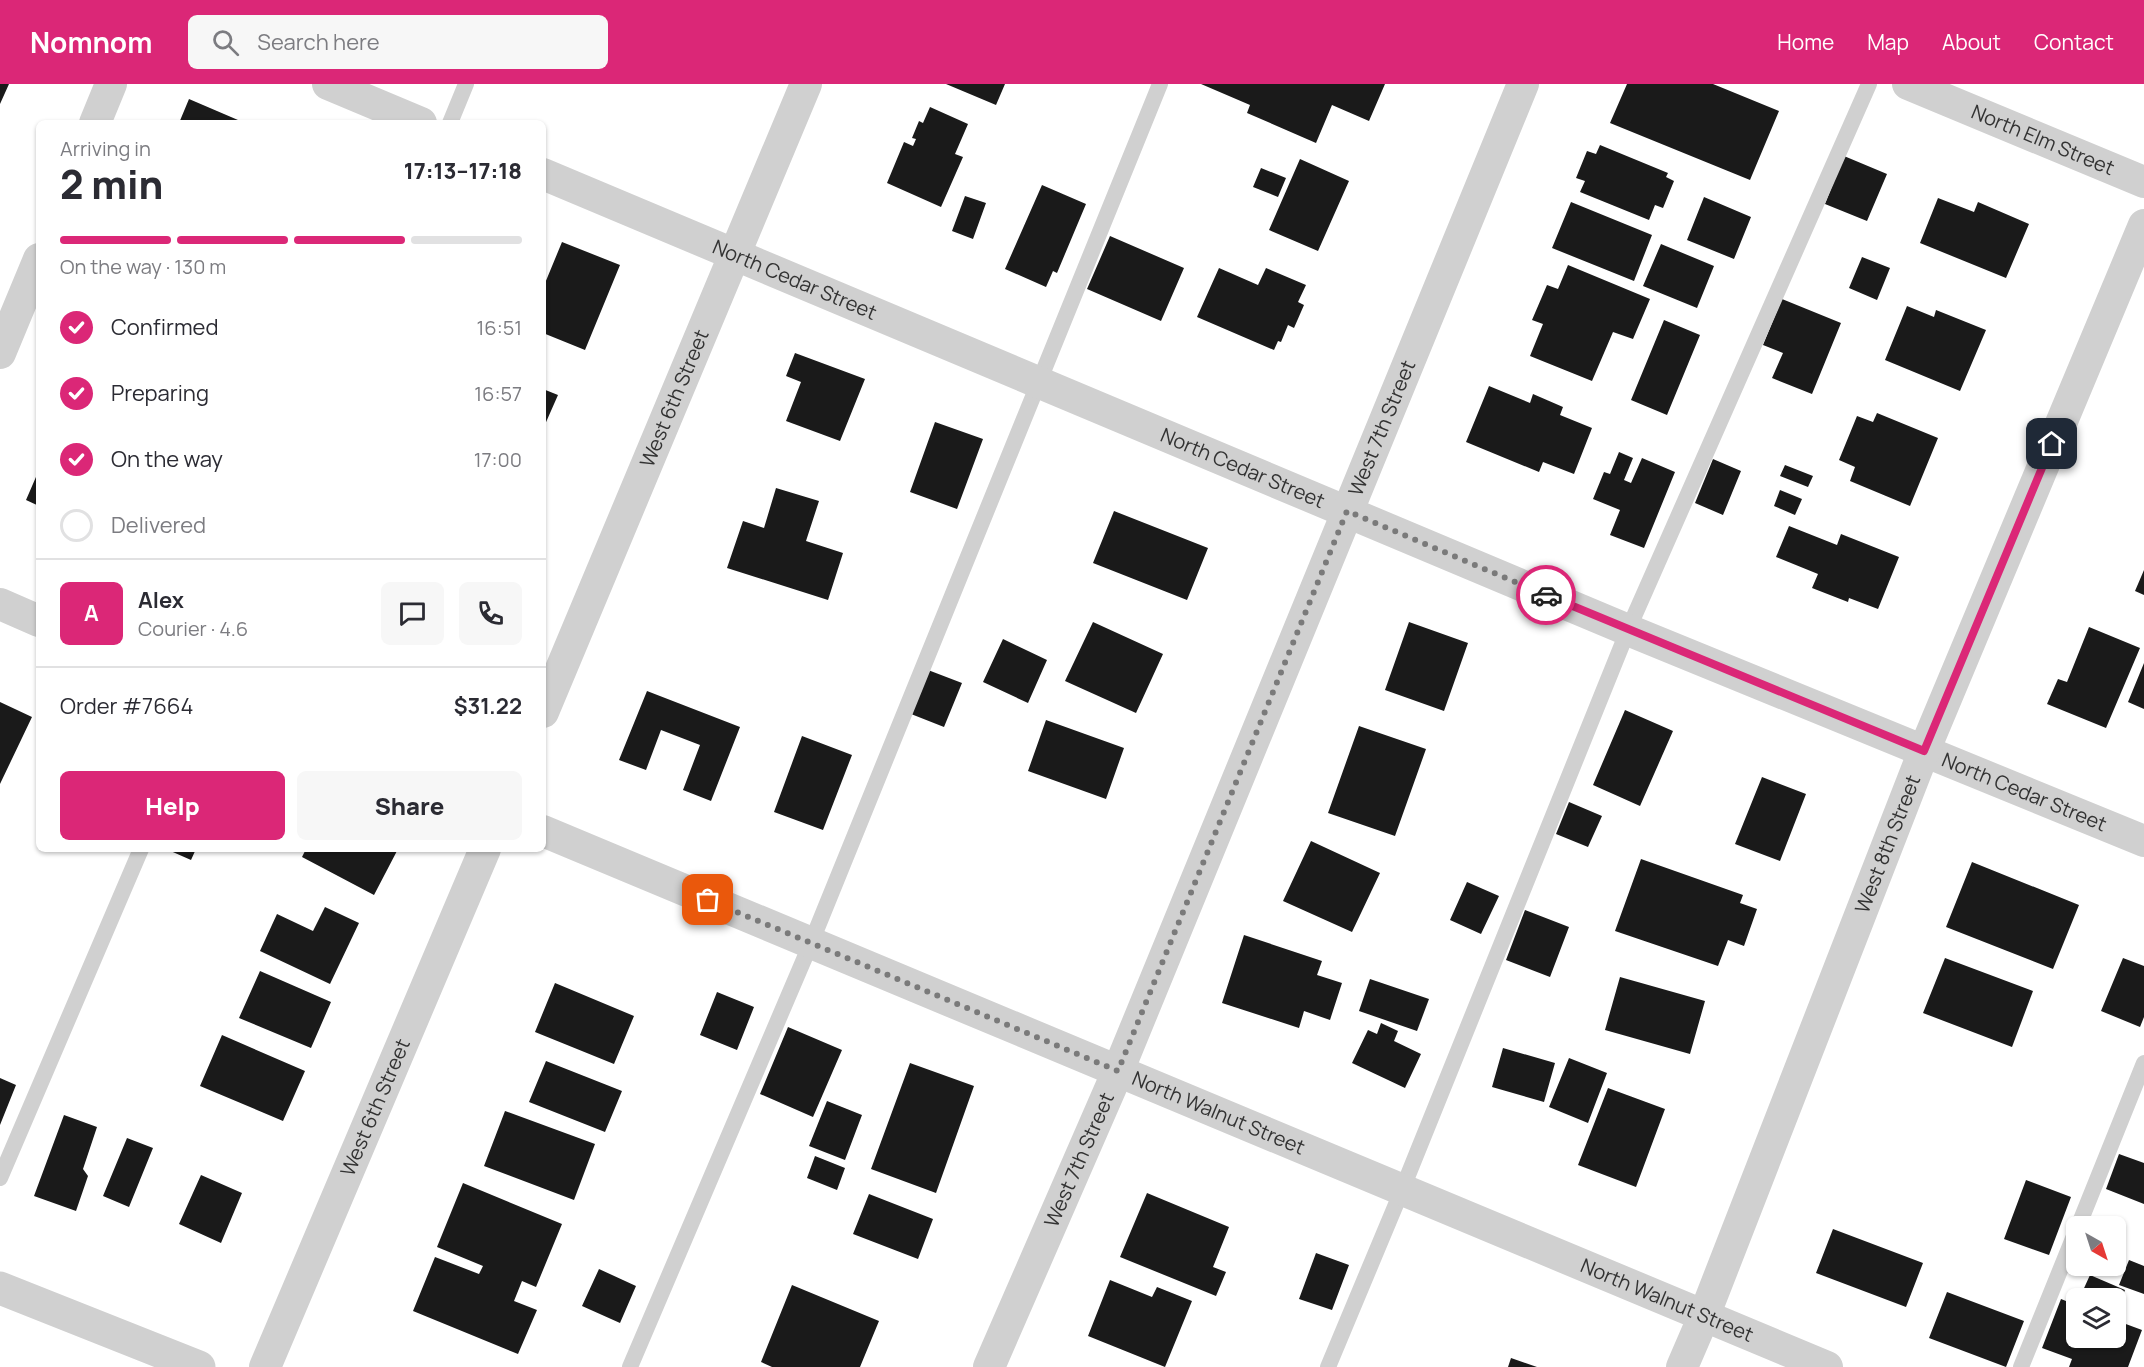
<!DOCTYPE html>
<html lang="en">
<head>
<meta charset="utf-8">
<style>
	:root { --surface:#fff; --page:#f7f7f7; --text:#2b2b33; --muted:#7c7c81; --line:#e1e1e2; --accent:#db2777 }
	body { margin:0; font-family:Manrope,sans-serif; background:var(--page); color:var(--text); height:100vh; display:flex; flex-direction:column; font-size:22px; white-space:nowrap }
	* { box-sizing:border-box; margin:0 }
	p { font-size:20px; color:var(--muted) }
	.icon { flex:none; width:33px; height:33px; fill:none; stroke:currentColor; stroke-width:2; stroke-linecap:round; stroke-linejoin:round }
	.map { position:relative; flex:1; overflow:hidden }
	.side { position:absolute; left:36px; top:36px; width:510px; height:732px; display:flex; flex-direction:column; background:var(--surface); border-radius:9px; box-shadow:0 2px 4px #0004 }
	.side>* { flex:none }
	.needle { width:39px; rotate:141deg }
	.tools { position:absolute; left:2066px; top:1132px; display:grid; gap:12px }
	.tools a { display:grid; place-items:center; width:60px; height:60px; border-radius:9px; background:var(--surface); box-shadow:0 2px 4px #0004; font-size:30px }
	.pin { position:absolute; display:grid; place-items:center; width:51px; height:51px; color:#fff; margin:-26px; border-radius:12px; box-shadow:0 3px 9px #0006 }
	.courier { position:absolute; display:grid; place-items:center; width:60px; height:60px; margin:-30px; border:4px solid #db2777; border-radius:50%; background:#fff; color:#222; box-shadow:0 2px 8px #0007 }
	.overview em { font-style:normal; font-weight:800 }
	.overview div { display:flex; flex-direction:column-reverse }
	.overview { display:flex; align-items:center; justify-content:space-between; height:102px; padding:0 24px }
	h1 { font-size:39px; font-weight:800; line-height:45px }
	.bar { display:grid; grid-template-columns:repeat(4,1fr); gap:9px 6px; align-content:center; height:72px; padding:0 24px }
	.bar i { height:8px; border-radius:4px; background:var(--line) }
	.bar .current { background:var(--accent) }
	.bar p { grid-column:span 4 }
	.line { display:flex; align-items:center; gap:15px; padding:0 24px; border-top:2px solid var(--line) }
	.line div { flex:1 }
	.round { display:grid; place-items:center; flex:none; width:63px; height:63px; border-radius:9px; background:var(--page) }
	ol { padding:0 24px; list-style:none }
	li { display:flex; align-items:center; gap:18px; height:66px }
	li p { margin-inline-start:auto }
	li .icon { padding:6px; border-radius:50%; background:var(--accent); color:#fff; stroke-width:4 }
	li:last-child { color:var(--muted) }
	li i { width:33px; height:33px; border:3px solid var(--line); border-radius:50% }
	.primary-button { display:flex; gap:12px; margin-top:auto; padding:12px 24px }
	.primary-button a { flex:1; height:69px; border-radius:9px; background:var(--accent); color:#fff; font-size:24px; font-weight:800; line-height:69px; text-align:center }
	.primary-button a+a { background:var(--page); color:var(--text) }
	header { display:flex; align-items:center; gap:36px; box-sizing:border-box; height:84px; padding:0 30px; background:var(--accent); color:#fff }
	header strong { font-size:28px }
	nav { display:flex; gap:33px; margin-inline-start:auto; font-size:21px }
	.search { width:420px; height:54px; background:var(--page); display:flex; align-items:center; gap:15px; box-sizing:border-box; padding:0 21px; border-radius:9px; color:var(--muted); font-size:22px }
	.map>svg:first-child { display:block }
	.building { fill:#1a1a1a }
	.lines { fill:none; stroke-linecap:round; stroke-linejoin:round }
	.service { stroke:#d0d0d0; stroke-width:16 }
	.minor { stroke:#d0d0d0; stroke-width:32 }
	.tertiary { stroke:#d0d0d0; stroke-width:33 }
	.done { stroke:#7a7a7a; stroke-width:6; stroke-dasharray:0 10.8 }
	.route { stroke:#db2777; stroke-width:8 }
	.labels { text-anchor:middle; stroke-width:6; stroke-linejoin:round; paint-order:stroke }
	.street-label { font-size:20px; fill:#333; stroke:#fff }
</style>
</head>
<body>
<header>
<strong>Nomnom</strong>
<div class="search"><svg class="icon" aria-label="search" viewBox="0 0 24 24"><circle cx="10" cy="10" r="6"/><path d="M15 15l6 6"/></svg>Search here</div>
<nav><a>Home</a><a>Map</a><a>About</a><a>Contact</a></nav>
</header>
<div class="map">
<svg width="2144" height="1283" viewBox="0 0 2144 1283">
	<rect width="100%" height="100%" fill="#fff"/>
	<path class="building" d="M0 0H9L0 20Z
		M946 0H1005L996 21Z
		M1201 0H1385L1369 37 1332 21 1316 59 1247 29 1250 21Z
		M1627 0H1713L1779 27 1750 96 1610 39Z
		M189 15 245 39H179Z
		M930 23 968 40 955 70 963 73 941 123 887 99 904 58 913 62 916 55 912 54 919 37 923 39Z
		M1600 61 1668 89 1666 93 1674 97 1663 124 1655 121 1649 136 1580 108 1585 97 1576 94 1587 67 1596 70Z
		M1844 72 1887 90 1867 137 1825 120Z
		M1300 75 1349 97 1318 167 1269 146Z
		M1261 84 1286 94 1278 113 1253 103Z
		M1042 101 1086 120 1057 189 1053 187 1046 203 1005 185Z
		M965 112 986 119 973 155 952 147Z
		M1704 113 1751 133 1734 175 1687 156Z
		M1938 114 1974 128 1978 118 2029 140 2006 194 1920 159Z
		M1571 118 1652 151 1634 197 1552 164Z
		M1110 152 1184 184 1161 237 1087 205Z
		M562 158 620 181 585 266 543 249V204Z
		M1661 160 1714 182 1697 224 1643 202Z
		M1862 173 1890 184 1877 216 1849 204Z
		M1568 181 1650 215 1633 255 1613 248 1592 297 1530 272 1543 240 1532 236 1547 201 1558 205Z
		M1219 184 1258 201 1266 184 1306 201 1298 218 1304 221 1294 244 1288 241 1281 258 1278 257 1274 266 1197 233Z
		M1782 215 1841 239 1812 310 1772 294 1783 269 1763 261Z
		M1907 222 1934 233 1936 226 1986 246 1960 307 1885 276Z
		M1664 236 1700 251 1667 331 1631 316Z
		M795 269 865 295 840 357 786 337 801 298 786 292Z
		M1489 302 1530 319 1533 310 1563 323 1560 331 1592 344 1574 390 1543 378 1539 388 1466 358Z
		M543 305 558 311 543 345Z
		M1877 329 1938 354 1910 422 1850 397 1855 383 1839 376 1857 332 1873 338Z
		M935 338 983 355 957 425 910 408Z
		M1619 368 1633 374 1624 396 1631 399 1642 374 1675 388 1644 464 1610 451 1620 426 1593 415 1604 388 1610 390Z
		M1713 375 1741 387 1723 431 1695 419Z
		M1785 381 1813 392 1808 403 1780 392Z
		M39 386V422L26 416Z
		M776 404 819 417 806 457 843 469 828 516 727 484 743 437 764 444Z
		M1780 406 1802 415 1795 431 1774 422Z
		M1114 427 1208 464 1187 516 1093 479Z
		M1789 442 1837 461 1841 450 1899 473 1878 525 1849 514 1848 518 1812 504 1818 490 1776 473Z
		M2144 486V511L2135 507Z
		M1093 538 1163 570 1136 629 1065 597Z
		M1409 538 1468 559 1444 627 1385 606Z
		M2089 543 2140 564 2106 644 2047 620 2058 595 2067 598Z
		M1003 555 1047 576 1028 619 983 598Z
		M2144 579V625L2128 618Z
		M928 586 962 599 944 643 911 630Z
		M647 607 740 643 711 717 683 706 700 661 661 646 646 686 619 676Z
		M0 618 32 633 0 700Z
		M1625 626 1673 647 1640 722 1593 701Z
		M1046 636 1124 664 1106 715 1028 687Z
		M1359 642 1426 665 1395 752 1328 729Z
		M802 652 852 671 823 746 774 728Z
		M1762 693 1806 710 1780 777 1735 760Z
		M1569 718 1602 732 1588 763 1556 750Z
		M1311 757 1380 789 1352 848 1283 817Z
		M166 765H196L191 776Z
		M306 765H398L374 811 302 773Z
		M1641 775 1743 811 1740 819 1757 825 1744 862 1728 856 1718 882 1615 847Z
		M1972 778 2079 821 2053 885 1946 843Z
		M1467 798 1499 812 1481 850 1450 836Z
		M325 823 359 839 330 900 260 867 277 830 313 847Z
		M1525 826 1569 843 1550 893 1506 876Z
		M1244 851 1322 877 1317 891 1342 899 1330 936 1304 927 1299 944 1222 919Z
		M1945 874 2033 907 2012 963 1923 929Z
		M2123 874 2144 882V933L2140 943 2101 927Z
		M260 887 331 918 311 964 239 934Z
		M1620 893 1705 917 1690 970 1605 946Z
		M1370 895 1429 915 1417 947 1359 927Z
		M555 899 634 932 614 980 535 948Z
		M717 908 754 923 737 966 700 951Z
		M1381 939 1398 947 1394 957 1421 970 1405 1004 1352 979 1368 946 1377 950Z
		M788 943 842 966 813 1033 760 1010Z
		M222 951 305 987 283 1037 200 1002Z
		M1503 964 1555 979 1544 1018 1492 1003Z
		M1569 974 1607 989 1588 1039 1549 1023Z
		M546 977 622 1007 605 1048 529 1018Z
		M910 979 974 1002 936 1109 871 1085Z
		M0 994 16 1001 0 1041Z
		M1608 1004 1665 1025 1636 1103 1578 1081Z
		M827 1017 862 1031 845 1076 809 1062Z
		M505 1027 595 1060 574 1116 484 1082Z
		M64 1031 97 1043 83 1085 88 1092 76 1127 34 1112Z
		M127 1054 153 1064 129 1123 103 1112Z
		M2119 1070 2144 1079V1120L2106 1105Z
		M815 1072 845 1084 837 1106 807 1094Z
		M201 1091 242 1109 221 1159 179 1140Z
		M2026 1096 2071 1113 2049 1171 2004 1155Z
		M463 1099 562 1140 536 1203 522 1197 514 1217 537 1226 518 1270 413 1227 435 1173 479 1190 483 1182 437 1163Z
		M1147 1109 1229 1143 1213 1183 1226 1188 1216 1212 1120 1173Z
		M869 1110 933 1135 918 1175 853 1150Z
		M1833 1145 1923 1179 1906 1223 1816 1189Z
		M1316 1169 1349 1181 1332 1226 1299 1215Z
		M2129 1176 2144 1182V1210L2119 1201Z
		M599 1185 636 1202 620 1239 582 1222Z
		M2090 1191 2125 1206 2115 1230V1215H2086L2080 1213Z
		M1110 1196 1152 1213 1157 1203 1192 1217 1165 1283 1088 1252Z
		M792 1201 879 1237 860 1283H772L761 1278Z
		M1947 1208 2024 1237 2006 1283 1929 1254Z
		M2061 1215 2076 1221V1254H2115V1236L2142 1246 2128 1283H2069L2072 1275 2042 1264Z
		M1511 1274 1537 1283H1508Z"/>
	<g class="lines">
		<path class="service" d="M450 39 466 0
			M0 1094 141 765
			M2078 1143 2144 979
			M630 1283 811 859 1160 0
			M1328 1283 1402 1106 1628 546 1869 0
			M2021 1283 2076 1147"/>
		<g class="minor">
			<path d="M328 0 421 39"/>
			<path id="s1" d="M1908 0 2144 98"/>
			<path d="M95 39 111 0"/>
			<path id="s2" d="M543 90 1628 546 2144 757"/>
			<path d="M0 269 39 175"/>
			<path d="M0 520 39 537"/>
			<path id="s3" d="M543 628 806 0"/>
			<path id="s4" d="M543 747 1827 1283"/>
			<path id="s5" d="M265 1283 485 765"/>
			<path id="s6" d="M989 1283 1118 987 1523 0"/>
			<path id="s7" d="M1682 1283 1704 1232 1924 667 2144 141"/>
		</g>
		<path class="tertiary" d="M0 1204 199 1283"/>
	</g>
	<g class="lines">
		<path class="done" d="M708 816 1118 987 1347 427 1546 511"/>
		<path class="route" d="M1546 511 1924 667 2052 360"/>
	</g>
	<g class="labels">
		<g class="street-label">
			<text dy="7" stroke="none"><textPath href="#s1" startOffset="146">North Elm Street</textPath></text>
			<text dy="7" stroke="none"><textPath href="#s2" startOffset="273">North Cedar Street</textPath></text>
			<text dy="7" stroke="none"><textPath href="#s3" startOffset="340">West 6th Street</textPath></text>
			<text dy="7" stroke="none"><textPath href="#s6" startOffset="1018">West 7th Street</textPath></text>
			<text dy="7" stroke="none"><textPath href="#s2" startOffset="759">North Cedar Street</textPath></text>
			<text dy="7" stroke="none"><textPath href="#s2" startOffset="1605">North Cedar Street</textPath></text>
			<text dy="7" stroke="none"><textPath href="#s7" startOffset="562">West 8th Street</textPath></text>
			<text dy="7" stroke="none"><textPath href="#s5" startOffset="282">West 6th Street</textPath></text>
			<text dy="7" stroke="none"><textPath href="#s4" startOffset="732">North Walnut Street</textPath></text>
			<text dy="7" stroke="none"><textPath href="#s6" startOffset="226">West 7th Street</textPath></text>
			<text dy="7" stroke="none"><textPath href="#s4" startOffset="1218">North Walnut Street</textPath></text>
		</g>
	</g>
</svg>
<div class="tools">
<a><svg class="needle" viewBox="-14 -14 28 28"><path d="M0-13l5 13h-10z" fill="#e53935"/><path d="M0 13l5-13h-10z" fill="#7c7c81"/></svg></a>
<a><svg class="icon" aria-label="layers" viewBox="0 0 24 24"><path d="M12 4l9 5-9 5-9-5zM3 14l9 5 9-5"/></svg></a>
</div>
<div class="pin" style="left:708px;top:816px;background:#ea580c"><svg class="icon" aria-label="bag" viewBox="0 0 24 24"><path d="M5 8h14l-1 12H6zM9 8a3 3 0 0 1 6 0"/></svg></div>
<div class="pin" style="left:2052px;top:360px;background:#1f2937"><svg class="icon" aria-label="home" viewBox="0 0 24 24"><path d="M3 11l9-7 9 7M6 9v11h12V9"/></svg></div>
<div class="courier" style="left:1546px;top:511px"><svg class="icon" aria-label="car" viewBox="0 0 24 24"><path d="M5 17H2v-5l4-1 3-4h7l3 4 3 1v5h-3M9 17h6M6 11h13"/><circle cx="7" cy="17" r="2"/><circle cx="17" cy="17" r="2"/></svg></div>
<section class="side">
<div class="overview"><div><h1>2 min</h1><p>Arriving in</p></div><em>17:13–17:18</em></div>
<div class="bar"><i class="current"></i><i class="current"></i><i class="current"></i><i></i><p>On the way · 130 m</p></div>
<ol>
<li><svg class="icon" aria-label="check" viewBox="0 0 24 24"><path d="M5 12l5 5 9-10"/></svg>Confirmed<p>16:51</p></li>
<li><svg class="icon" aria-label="check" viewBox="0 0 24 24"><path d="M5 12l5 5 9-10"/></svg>Preparing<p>16:57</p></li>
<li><svg class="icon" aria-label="check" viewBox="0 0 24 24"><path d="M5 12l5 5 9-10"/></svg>On the way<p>17:00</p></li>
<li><i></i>Delivered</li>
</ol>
<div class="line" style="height:108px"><b class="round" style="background:var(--accent);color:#fff">A</b><div><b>Alex</b><p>Courier · 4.6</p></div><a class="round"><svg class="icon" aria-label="chat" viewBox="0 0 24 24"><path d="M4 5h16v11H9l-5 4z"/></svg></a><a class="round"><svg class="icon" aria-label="phone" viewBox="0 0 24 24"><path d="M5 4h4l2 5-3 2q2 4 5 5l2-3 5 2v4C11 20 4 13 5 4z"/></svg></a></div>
<div class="line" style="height:78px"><div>Order #7664</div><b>$31.22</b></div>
<div class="primary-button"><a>Help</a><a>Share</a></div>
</section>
</div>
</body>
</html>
